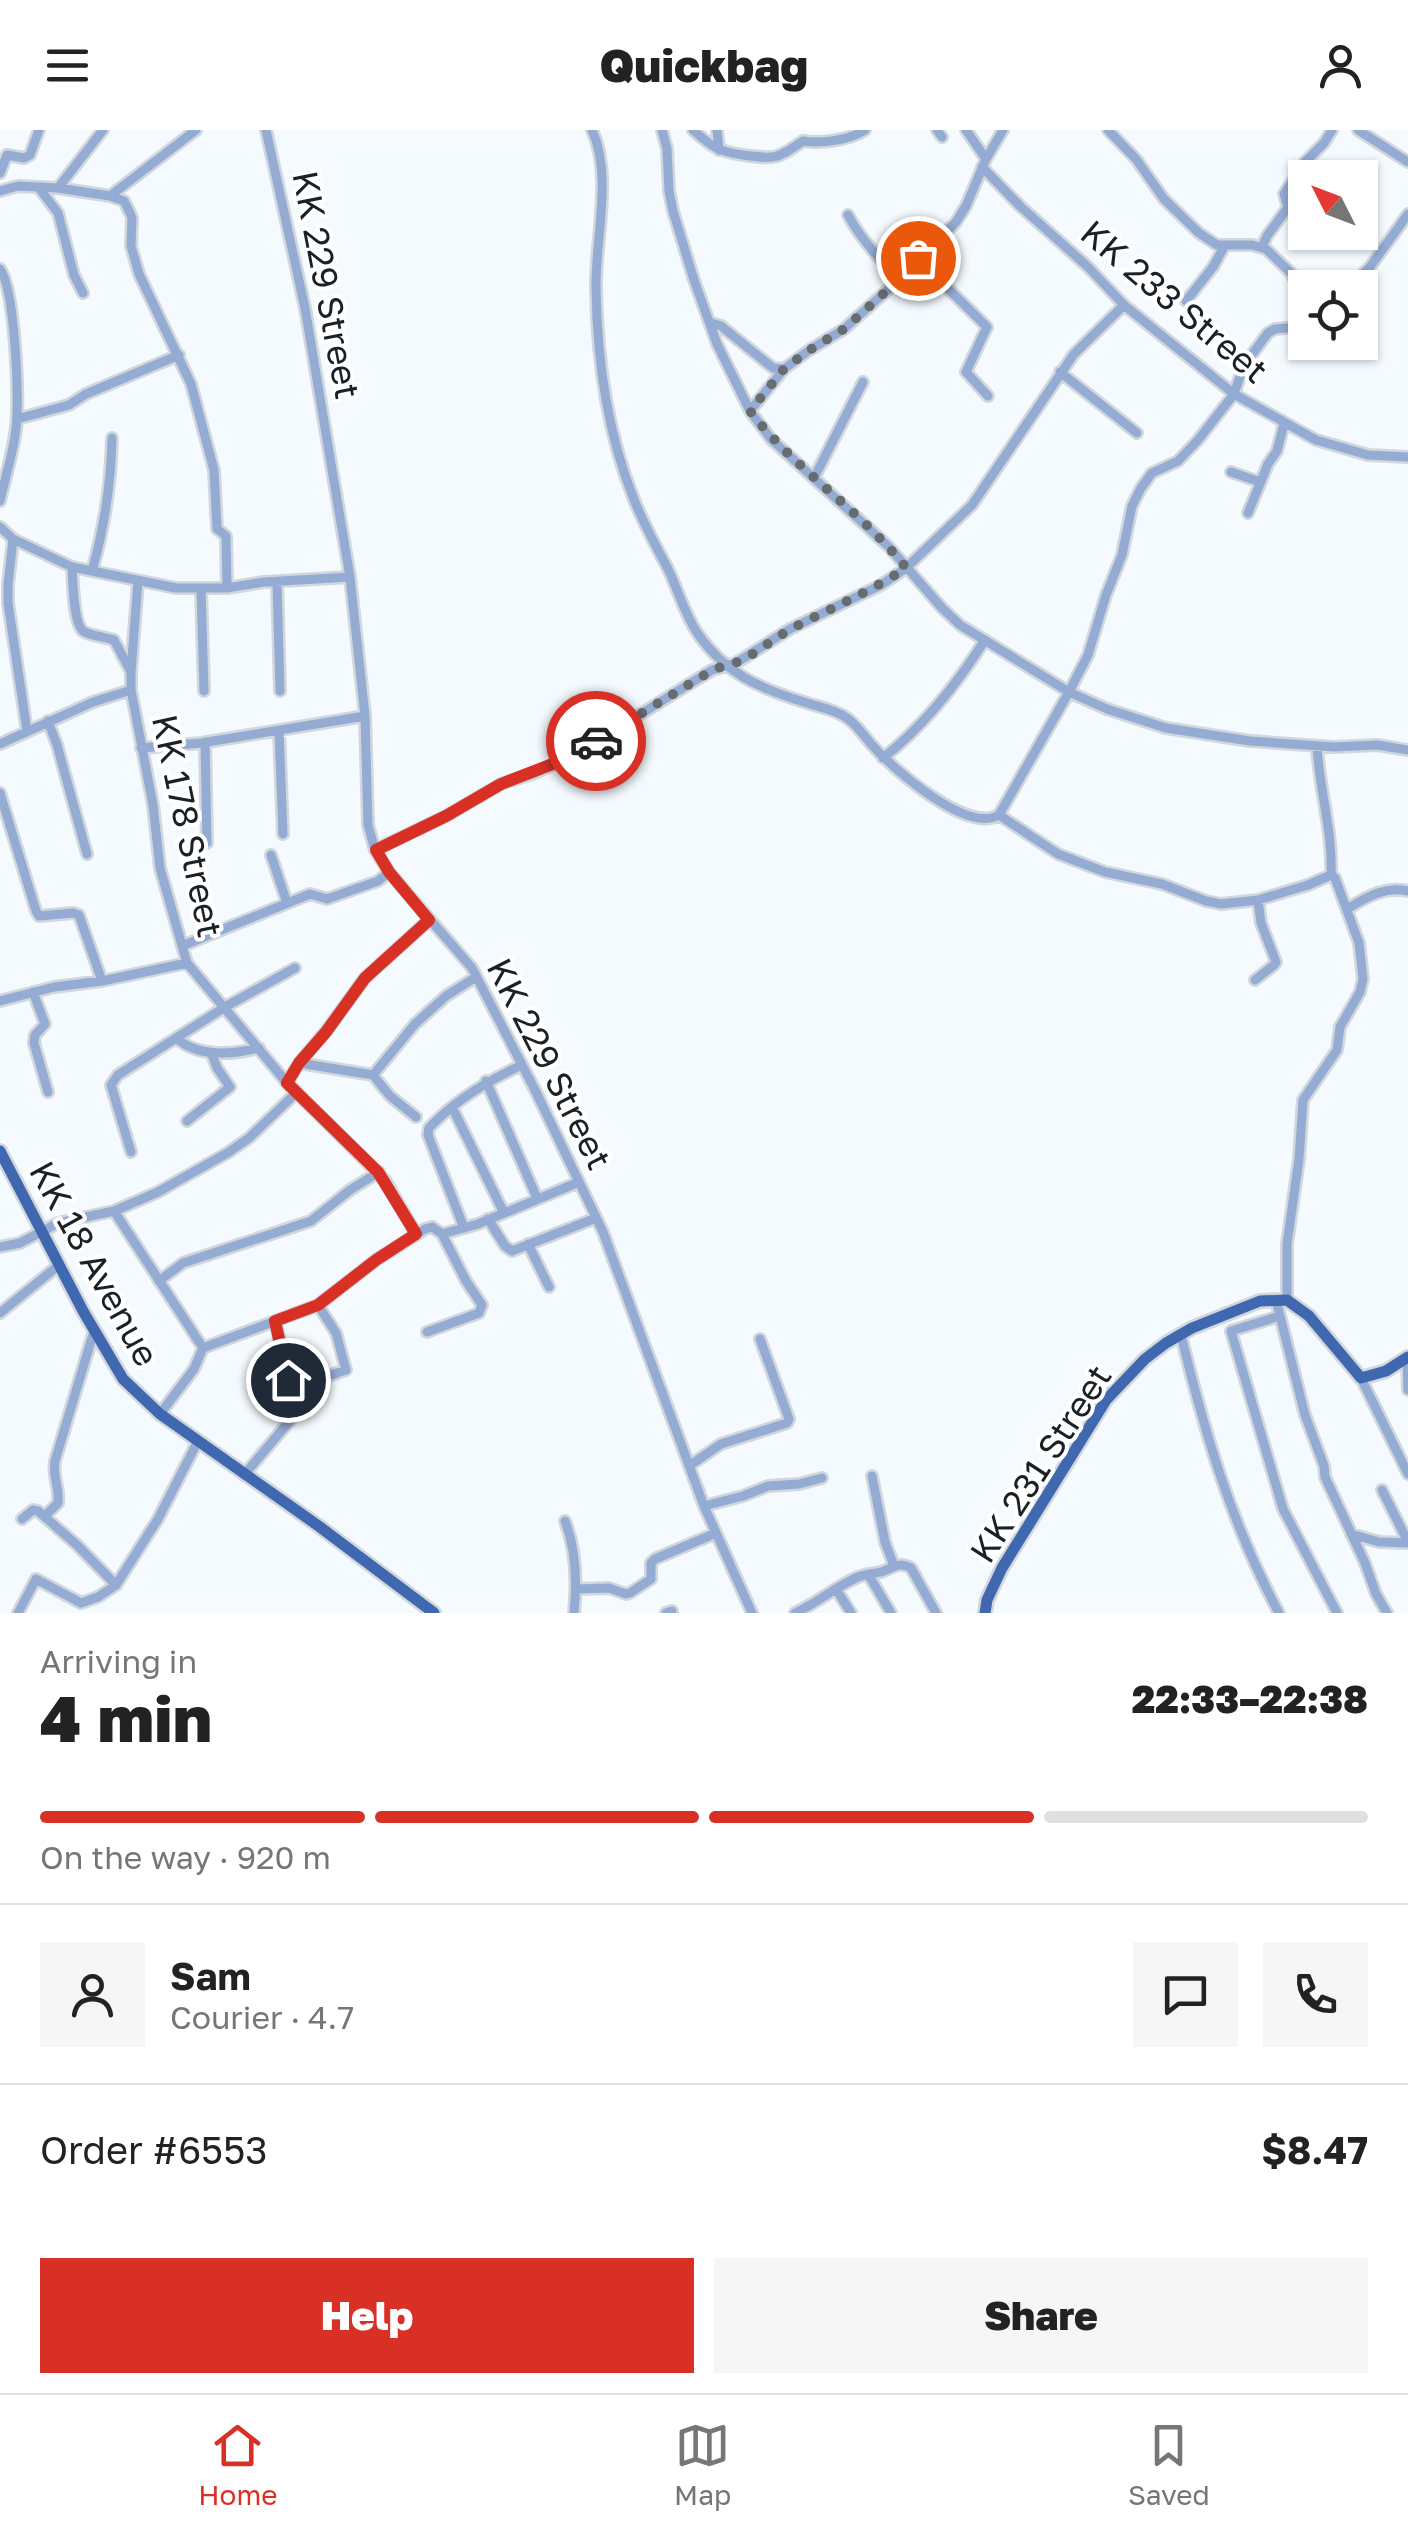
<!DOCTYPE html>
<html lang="en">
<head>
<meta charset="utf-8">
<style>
	:root { --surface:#fff; --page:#f6f6f6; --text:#222; --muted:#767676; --line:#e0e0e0; --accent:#d93025 }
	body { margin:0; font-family:"Golos Text",sans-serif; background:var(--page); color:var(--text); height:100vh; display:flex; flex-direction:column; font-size:38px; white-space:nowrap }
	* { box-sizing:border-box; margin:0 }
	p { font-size:32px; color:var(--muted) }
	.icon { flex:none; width:55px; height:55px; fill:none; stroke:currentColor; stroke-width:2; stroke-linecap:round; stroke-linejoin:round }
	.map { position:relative; height:1483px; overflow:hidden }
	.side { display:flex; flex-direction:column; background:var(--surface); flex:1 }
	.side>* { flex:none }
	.needle { width:65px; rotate:312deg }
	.controls { position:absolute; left:1288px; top:30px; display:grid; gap:20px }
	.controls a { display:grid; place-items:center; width:90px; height:90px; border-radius:0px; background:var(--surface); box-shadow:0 2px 8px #0004; font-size:50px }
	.pin { position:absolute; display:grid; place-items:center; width:85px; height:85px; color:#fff; margin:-42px; border:5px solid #fff; border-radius:50%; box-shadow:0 2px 10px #0007 }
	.courier { position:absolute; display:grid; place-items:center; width:100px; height:100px; margin:-50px; border:8px solid #d93025; border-radius:50%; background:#fff; color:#222; box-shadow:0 2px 12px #0007 }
	.overview em { font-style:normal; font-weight:800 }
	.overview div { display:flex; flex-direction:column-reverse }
	.overview { display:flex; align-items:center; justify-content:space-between; height:170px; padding:0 40px }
	h1 { font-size:65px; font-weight:800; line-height:75px }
	.bar { display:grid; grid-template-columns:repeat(4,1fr); gap:15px 10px; align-content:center; height:120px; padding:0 40px }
	.bar i { height:12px; border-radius:8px; background:var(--line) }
	.bar .on { background:var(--accent) }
	.bar p { grid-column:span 4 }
	.line { display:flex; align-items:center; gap:25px; padding:0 40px; border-top:2px solid var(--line) }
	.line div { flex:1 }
	.round { display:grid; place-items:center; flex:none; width:105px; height:105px; border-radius:0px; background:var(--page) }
	.cta { display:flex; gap:20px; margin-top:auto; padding:20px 40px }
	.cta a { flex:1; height:115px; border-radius:0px; background:var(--accent); color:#fff; font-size:40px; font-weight:800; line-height:115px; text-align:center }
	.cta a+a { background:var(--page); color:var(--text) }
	header { display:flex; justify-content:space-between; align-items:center; height:130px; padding:0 40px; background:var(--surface); font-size:45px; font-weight:800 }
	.tabs { display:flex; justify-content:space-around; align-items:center; height:140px; border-top:2px solid var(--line); background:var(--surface); font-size:28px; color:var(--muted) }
	.tabs a { display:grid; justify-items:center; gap:5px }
	.tabs .on { color:var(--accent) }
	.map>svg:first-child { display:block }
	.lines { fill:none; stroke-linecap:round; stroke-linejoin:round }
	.minor-casing { stroke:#d1d7db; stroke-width:14 }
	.major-casing { stroke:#d1d7db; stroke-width:16 }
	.minor { stroke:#94abd4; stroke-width:9 }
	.major { stroke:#4068b0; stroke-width:11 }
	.done { stroke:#676c70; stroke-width:10; stroke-dasharray:0 18 }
	.route { stroke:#d93025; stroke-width:12 }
	.labels { text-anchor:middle; stroke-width:8; stroke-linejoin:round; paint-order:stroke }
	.street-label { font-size:35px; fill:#1b2024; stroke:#fff }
</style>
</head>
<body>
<header><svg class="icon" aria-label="menu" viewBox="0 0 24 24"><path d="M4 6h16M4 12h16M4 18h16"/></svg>Quickbag<svg class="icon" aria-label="person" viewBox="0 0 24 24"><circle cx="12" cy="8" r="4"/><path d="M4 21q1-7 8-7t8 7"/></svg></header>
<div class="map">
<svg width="1408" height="1483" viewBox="0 0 1408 1483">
	<rect width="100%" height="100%" fill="#f4fafe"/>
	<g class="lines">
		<g class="minor-casing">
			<path id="minor" d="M266 0 305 178 350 447 365 586 368 695 375 720 389 742 472 838 535 960 603 1102 704 1376 752 1483
				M592 0C613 45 595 110 596 158 597 229 607 301 633 367 642 390 654 413 666 435 678 458 683 482 698 504 726 544 759 558 804 572 818 577 834 579 847 588 857 595 864 606 872 615 893 639 967 704 999 685L1069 562 1088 525 1106 465 1122 425 1132 376 1141 358 1152 343 1178 331 1198 310 1234 264 1244 235 1268 203 1275 199 1297 197 1305 192
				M662 0 667 19 669 61 673 81 694 150 717 214 750 281 771 309 889 417 942 478 960 495 1069 562 1107 579 1166 598 1250 611 1334 617 1377 615 1408 620
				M693 0C712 17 717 21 743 25 775 29 776 30 803 11 821 14 850 10 865 0
				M717 0 719 20
				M937 0 942 7
				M966 0 986 29
				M1108 0 1136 29 1164 69 1199 103 1217 115H1252L1266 119 1291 143 1305 172
				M1358 0 1408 32
				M982 37 1020 76 1088 137 1124 175 1234 264 1316 310 1368 325 1408 327
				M0 43 7 25 24 28 30 25 39 0
				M39 58 58 83 74 145 83 163
				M58 58 110 66 196 0
				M0 61 18 56 58 58 103 0
				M110 66 124 71 130 83 132 88 131 116 139 144 191 254 214 340 217 399 226 406 227 458
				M848 85C859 106 882 134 901 148
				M1262 117 1267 106 1288 77 1284 64 1305 32 1324 13 1332 0
				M918 129 987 197 966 242 988 266
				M0 139C15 160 18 258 17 286 16 314 6 344 0 371
				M1349 158 1370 137 1408 84
				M1186 171 1213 137 1225 115
				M711 193 721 196 773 238 784 239
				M1060 242 1137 303
				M750 281 784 239 808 221 844 199 901 148 956 92 966 76 986 29 1003 0
				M17 289 69 275 86 264 179 225
				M1231 342 1260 352
				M814 348 863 252
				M1248 383 1268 334 1277 321 1284 294
				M0 397 13 409 72 437 176 458H227L264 452 350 447
				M13 409 8 455V473L27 601
				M72 437C73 451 73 492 83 501 90 506 106 507 114 510L131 542V560L153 675 160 738 187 833 287 953 385 1050 416 1104
				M92 441C105 395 111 355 112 308
				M277 453 280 561
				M201 458 204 561
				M131 542 138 451
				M48 591 57 615 87 724
				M279 601 283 704
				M205 612 207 713
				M0 614 93 572 131 560
				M141 618 201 613 365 586
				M883 628C924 596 957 554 985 510
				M0 663 36 781 39 786 73 783 79 785 102 851
				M999 685 1058 724 1105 742 1162 754 1206 771 1221 774 1258 770 1308 755 1331 745
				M375 720 446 686 501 654 535 643 576 624 712 540 736 533 790 499 881 455 906 438 972 375 1074 224 1124 175
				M271 725 287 773
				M1347 779C1367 767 1384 756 1408 761
				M182 816 310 764 327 769 378 751 389 742
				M1255 850 1274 835 1276 832 1261 793 1258 770
				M33 862 45 894 35 905 34 913 48 962
				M0 871 54 857 102 851 187 833
				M176 908C198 927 231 925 259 918
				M299 933 373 945 415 894 446 866 476 847
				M373 945 390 966 416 987
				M486 951 537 1068
				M287 953 299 933 326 901 365 848 429 790
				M452 977 504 1083
				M187 991 230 957 217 938 211 922
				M131 1022 111 955 118 945 225 877 295 838
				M114 1081 203 1218
				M488 1089 505 1116 512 1121 596 1088
				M464 1098 428 1005 429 998C455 970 487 951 522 935
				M528 1114 549 1157
				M0 1117 20 1113 58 1093 114 1081 158 1062 229 1022 249 1008 297 962
				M159 1151 183 1133 311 1091 350 1060 379 1042
				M1276 1170 1305 1285 1324 1336 1325 1347 1365 1433 1376 1464 1387 1483
				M1287 1170V1114L1299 1029 1303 970 1337 920 1340 897 1360 862 1363 849 1359 813 1335 748 1331 745C1333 701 1319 659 1317 616
				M0 1183 59 1135
				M1280 1186 1231 1201 1283 1379 1337 1483
				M427 1202 479 1183 482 1175 466 1151 442 1104
				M1181 1205C1205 1304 1231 1393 1279 1483
				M1407 1228 1408 1260
				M1361 1248 1408 1344
				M288 1250 322 1248 346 1240 336 1203 318 1175
				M160 1284 194 1239 203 1218 318 1175 376 1130 425 1099 432 1097 442 1104 478 1094 579 1052
				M689 1336 721 1314 787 1293 789 1289 760 1209
				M244 1345 293 1287 287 1241 275 1191
				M872 1346 885 1412 894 1436
				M1382 1360 1408 1412
				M704 1376 743 1366 768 1356 799 1354 822 1348
				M45 1386 58 1373C60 1358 52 1346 55 1331L94 1201
				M22 1389 33 1380 38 1381 77 1415 116 1455
				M565 1391C576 1419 577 1453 574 1483
				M1351 1404 1379 1412 1408 1413
				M868 1444 891 1483
				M576 1459 609 1458 626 1464 630 1463 651 1449V1433L655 1429 716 1403
				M836 1459 851 1483
				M18 1483 36 1449 81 1473 98 1467 116 1455 158 1389 198 1311
				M666 1483 672 1481
				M795 1483C817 1473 835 1457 858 1447 865 1444 873 1444 881 1442 893 1438 899 1431 911 1438L936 1483"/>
		</g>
		<g class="major-casing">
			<path id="major" d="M0 1021 83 1181 123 1249 160 1284 320 1397 434 1483
				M985 1483 987 1470 1002 1438 1106 1270 1145 1229 1166 1213 1192 1198 1260 1171 1287 1170 1309 1186 1361 1248 1386 1241 1408 1227"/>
		</g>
		<use href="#minor" class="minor"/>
		<use href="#major" class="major"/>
	</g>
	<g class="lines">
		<path class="done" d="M596 611 716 538C745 535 768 511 793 498 831 478 870 462 906 438 860 379 795 340 750 281L784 239 808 221 844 199 901 148 918 128"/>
		<path class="route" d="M288 1250 275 1191 318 1175 376 1130 416 1104 378 1042 287 953 299 933 326 902 365 848 429 790 389 742 376 720 446 686 501 654 555 633 596 611"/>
	</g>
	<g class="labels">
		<g class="street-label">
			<text transform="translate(326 155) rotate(79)" y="12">KK 229 Street</text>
			<text transform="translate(1174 172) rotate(40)" y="12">KK 233 Street</text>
			<text transform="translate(187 696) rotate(78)" y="12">KK 178 Street</text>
			<text transform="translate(549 934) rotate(63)" y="12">KK 229 Street</text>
			<text transform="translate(94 1134) rotate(61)" y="12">KK 18 Avenue</text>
			<text transform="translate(1041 1334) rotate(-57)" y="12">KK 231 Street</text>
		</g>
	</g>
</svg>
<div class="controls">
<a><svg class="needle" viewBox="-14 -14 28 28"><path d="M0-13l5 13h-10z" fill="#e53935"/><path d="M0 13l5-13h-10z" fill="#767676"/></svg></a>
<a><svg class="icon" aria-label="locate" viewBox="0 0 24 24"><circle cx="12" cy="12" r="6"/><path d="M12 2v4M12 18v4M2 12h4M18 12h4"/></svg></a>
</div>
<div class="pin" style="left:918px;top:128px;background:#ea580c"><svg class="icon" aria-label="bag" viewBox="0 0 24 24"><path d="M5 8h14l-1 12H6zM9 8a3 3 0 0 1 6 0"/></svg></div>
<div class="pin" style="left:288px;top:1250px;background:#1f2937"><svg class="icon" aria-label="home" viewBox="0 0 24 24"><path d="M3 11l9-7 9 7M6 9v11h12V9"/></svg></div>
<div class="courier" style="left:596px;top:611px"><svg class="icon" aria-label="car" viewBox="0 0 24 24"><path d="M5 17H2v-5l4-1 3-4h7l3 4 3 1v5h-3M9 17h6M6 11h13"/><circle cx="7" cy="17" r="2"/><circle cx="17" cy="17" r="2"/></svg></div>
</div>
<section class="side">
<div class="overview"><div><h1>4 min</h1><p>Arriving in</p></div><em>22:33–22:38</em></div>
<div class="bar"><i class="on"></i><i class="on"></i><i class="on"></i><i></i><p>On the way · 920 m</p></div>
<div class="line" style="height:180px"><a class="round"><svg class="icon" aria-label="person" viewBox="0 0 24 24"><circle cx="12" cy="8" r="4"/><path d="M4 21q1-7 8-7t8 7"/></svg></a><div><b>Sam</b><p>Courier · 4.7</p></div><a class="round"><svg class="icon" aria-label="chat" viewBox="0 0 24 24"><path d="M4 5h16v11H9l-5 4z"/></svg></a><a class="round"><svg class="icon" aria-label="phone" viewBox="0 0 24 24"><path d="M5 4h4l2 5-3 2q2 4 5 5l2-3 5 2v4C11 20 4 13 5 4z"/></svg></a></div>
<div class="line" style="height:130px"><div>Order #6553</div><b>$8.47</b></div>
<div class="cta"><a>Help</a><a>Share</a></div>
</section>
<nav class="tabs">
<a class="on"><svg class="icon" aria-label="home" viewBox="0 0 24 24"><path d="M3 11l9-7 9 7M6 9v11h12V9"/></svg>Home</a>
<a><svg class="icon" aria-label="map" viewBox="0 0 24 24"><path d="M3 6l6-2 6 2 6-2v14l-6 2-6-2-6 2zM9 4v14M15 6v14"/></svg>Map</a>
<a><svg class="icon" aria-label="saved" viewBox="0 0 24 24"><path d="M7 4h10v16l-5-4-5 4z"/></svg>Saved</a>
</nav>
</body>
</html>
